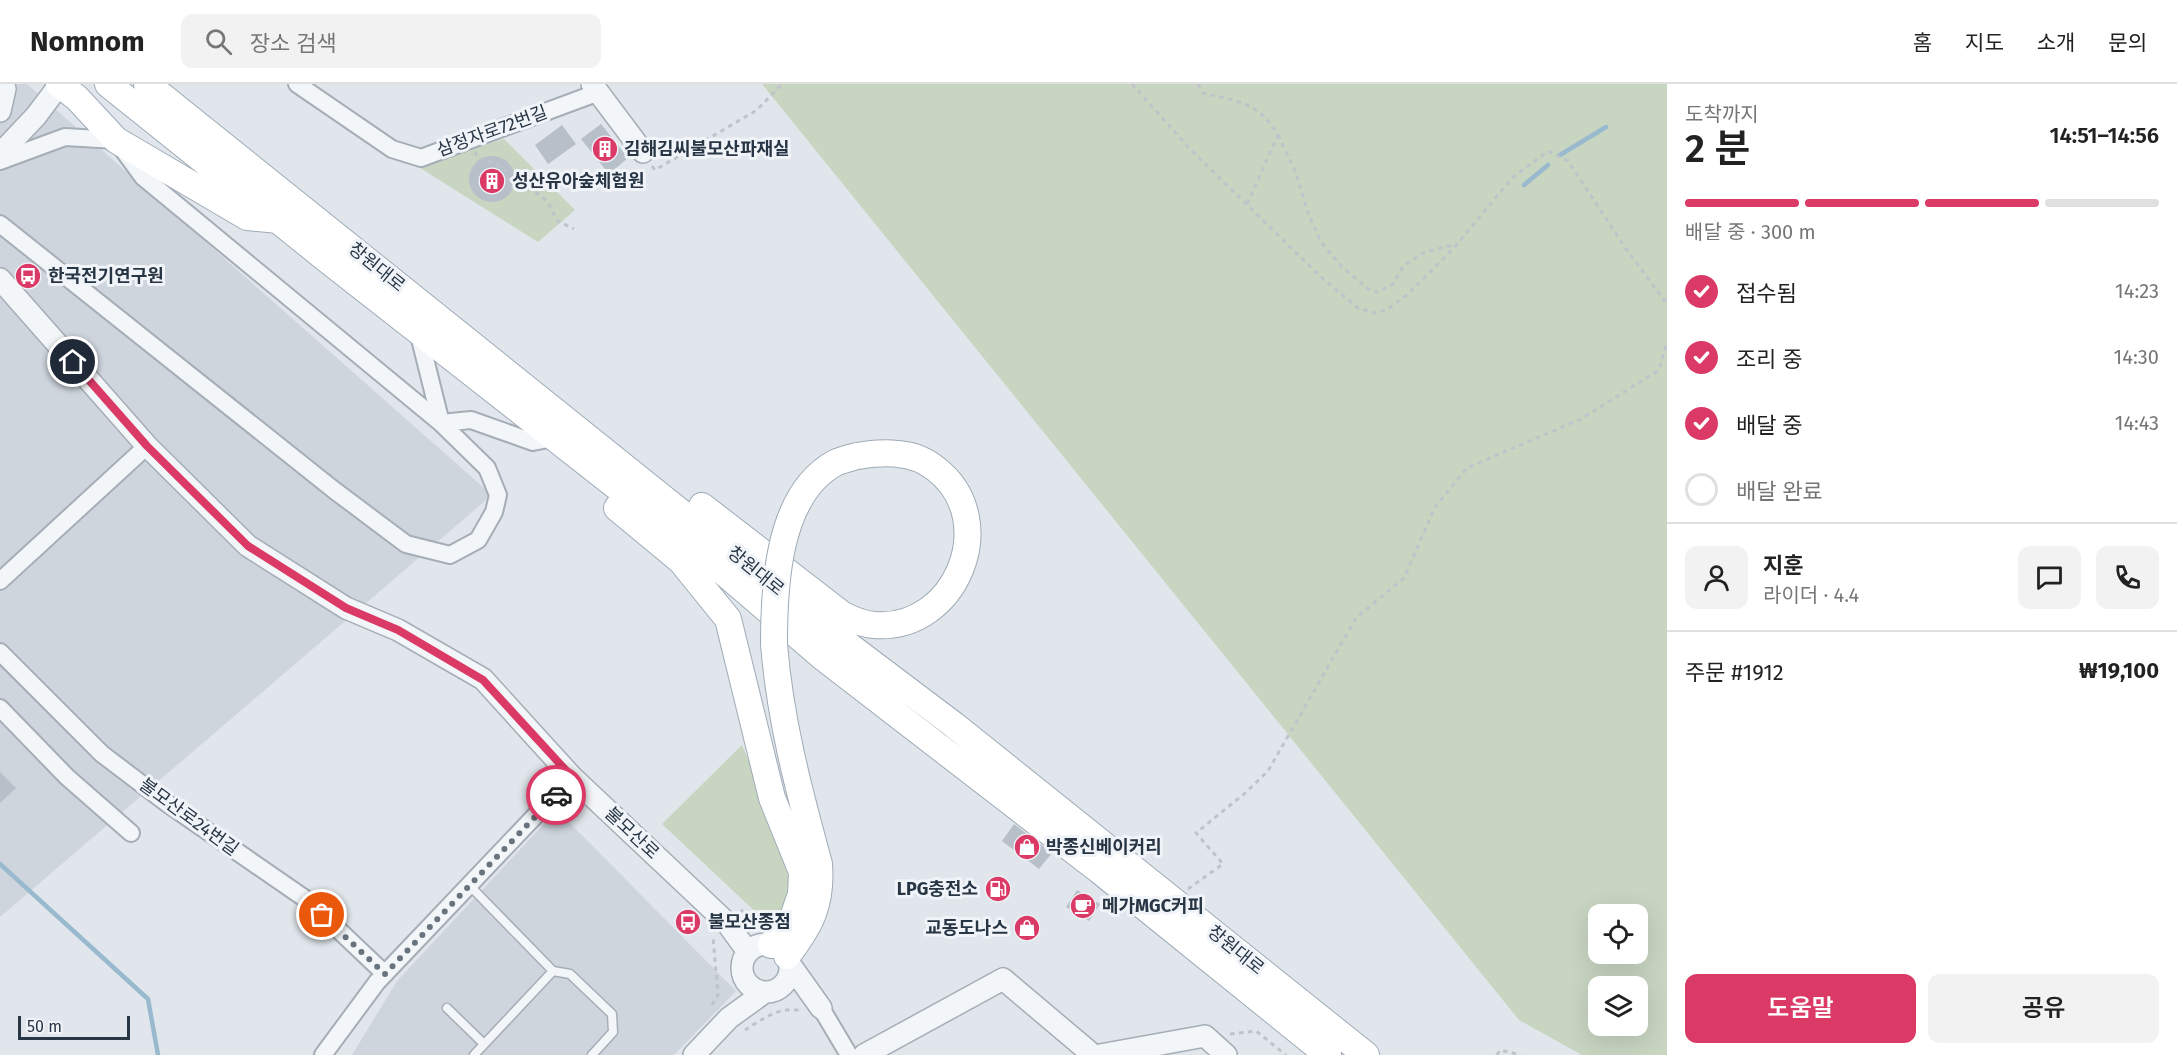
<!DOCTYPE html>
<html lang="ko">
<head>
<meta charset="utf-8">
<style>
	:root { --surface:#fff; --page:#f2f2f2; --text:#222; --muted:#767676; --line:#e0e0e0; --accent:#db3a66 }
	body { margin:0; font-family:"Fira Sans","Noto Sans KR",sans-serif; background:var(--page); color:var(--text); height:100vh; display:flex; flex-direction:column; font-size:22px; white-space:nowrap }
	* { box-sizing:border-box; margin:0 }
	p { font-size:20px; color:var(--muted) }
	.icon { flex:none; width:33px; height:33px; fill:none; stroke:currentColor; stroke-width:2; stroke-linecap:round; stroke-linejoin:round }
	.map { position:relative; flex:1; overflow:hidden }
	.drawer { display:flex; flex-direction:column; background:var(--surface); width:510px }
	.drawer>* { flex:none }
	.fabs { position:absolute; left:1588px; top:820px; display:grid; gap:12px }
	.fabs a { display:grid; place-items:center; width:60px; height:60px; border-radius:12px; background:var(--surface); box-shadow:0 6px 24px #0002; font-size:30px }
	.scale { position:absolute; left:18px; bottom:15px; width:112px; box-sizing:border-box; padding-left:6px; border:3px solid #273544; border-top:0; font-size:16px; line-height:21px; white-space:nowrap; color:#273544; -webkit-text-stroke:4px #f0f4f8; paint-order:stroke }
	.pin { position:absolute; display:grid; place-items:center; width:51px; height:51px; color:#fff; margin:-26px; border:3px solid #fff; border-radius:50%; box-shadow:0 2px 6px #0007 }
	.courier { position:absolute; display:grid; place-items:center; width:60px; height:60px; margin:-30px; border:4px solid #db3a66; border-radius:50%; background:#fff; color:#222; box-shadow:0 2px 8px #0007 }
	.headline em { font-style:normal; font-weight:600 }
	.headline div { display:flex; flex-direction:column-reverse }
	.headline { display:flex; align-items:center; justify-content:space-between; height:102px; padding:0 18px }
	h1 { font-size:39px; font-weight:600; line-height:45px }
	.bar { display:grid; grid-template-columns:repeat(4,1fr); gap:9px 6px; align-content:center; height:72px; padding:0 18px }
	.bar i { height:8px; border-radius:4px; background:var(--line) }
	.bar .current { background:var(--accent) }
	.bar p { grid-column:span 4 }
	.line { display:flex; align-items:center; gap:15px; padding:0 18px; border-top:2px solid var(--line) }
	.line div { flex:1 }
	.round { display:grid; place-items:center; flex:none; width:63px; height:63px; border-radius:12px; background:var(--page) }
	ol { padding:0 18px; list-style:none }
	li { display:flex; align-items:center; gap:18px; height:66px }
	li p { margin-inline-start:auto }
	li .icon { padding:6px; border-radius:50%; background:var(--accent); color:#fff; stroke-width:4 }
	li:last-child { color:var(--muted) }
	li i { width:33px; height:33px; border:3px solid var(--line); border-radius:50% }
	.primary-button { display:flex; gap:12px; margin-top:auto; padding:12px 18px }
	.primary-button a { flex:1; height:69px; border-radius:12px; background:var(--accent); color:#fff; font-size:24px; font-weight:600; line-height:69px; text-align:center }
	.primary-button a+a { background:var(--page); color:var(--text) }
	header { display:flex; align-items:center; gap:36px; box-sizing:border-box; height:84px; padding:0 30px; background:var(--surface); border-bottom:2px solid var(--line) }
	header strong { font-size:28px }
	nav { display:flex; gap:33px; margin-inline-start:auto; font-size:21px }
	.search { width:420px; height:54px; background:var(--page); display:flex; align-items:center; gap:15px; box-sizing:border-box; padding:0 21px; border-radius:12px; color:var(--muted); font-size:22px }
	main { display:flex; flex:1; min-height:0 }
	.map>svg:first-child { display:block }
	.built { fill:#ced5dd }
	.green { fill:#c8d5c1; fill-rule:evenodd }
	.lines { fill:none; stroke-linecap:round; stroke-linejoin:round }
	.stream { stroke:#98b9ce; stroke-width:4.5 }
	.building { fill:#b7bfc9 }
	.service-casing { stroke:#a5adb6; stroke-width:11 }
	.minor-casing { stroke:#a5adb6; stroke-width:20 }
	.tertiary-casing { stroke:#a5adb6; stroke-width:24 }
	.primary-casing { stroke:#9eabb7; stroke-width:28 }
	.path { stroke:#bec4c9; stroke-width:3; stroke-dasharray:4.5 4.5; stroke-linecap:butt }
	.service { stroke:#f3f6f8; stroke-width:8 }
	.minor { stroke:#f3f6f8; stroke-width:16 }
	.tertiary { stroke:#f3f6f8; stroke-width:21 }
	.primary { stroke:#fff; stroke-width:26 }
	.primary-bridge-casing { stroke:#9eabb7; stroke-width:28; stroke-linecap:butt }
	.primary-bridge { stroke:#fff; stroke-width:26 }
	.done { stroke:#68737e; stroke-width:6; stroke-dasharray:0 10.8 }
	.route { stroke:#db3a66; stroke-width:8 }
	.labels { text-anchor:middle; stroke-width:6; stroke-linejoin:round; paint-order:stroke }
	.street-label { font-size:18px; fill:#273544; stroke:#f0f4f8 }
	.poi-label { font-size:18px; font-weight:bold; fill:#273544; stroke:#f0f4f8; text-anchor:start }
</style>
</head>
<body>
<header>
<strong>Nomnom</strong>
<div class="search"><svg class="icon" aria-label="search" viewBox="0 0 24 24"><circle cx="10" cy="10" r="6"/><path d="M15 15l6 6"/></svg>장소 검색</div>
<nav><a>홈</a><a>지도</a><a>소개</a><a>문의</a></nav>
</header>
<main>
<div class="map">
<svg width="1667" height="971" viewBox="0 0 1667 971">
	<rect width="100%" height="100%" fill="#e0e6eb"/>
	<path class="built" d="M0 0H27L492 411 0 833Z
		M557 726 736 907 674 971H352L397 897Z"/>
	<path class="green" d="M762 0H1667V971H1582L1519 936ZM1599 831H1638V870H1599ZM1599 903H1638V942H1599Z
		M504 55 575 126 538 158 417 82Z
		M742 661 782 759 790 805 783 827 762 834 662 740Z"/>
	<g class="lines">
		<path class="stream" d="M1560 71 1606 43
			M1524 101 1548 81
			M0 780 148 915 158 971"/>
	</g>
	<path class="building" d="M601 40 628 74 609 90 581 55Z
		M562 41 576 60 548 80 535 61Z
		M469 95a23 23 0 1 1 46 0a23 23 0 1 1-46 0Z
		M0 688 16 704 0 719Z
		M1014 740 1052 769 1039 785 1002 757Z
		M1077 806 1100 820 1089 837 1066 823Z
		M1028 830 1041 843 1026 858 1013 845Z"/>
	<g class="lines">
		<g class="service-casing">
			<path id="service" d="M469 801 553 887 570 890 612 930 613 948 592 971
				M447 924 484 960
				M474 971 553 887"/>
		</g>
		<g class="minor-casing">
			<path id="minor" d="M297 0 392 65 421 74 599 8
				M0 77 65 53 116 56 143 93 441 339 487 384 498 411 494 428 478 456 450 471 406 460 334 406 0 140
				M418 247 441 339 471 336 533 358 553 354
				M0 497 147 362
				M0 568 102 670 168 720 307 816 385 890
				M0 624 67 693 131 749
				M821 924 849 971
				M323 971 377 898 572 693"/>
		</g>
		<g class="tertiary-casing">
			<path id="tertiary" d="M592 0 643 68
				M0 27 5 5 4 0
				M0 70 36 32 60 0
				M0 195 147 362 248 462 346 524 398 546 483 595 572 693 727 839 748 868
				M742 884a24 24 0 1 1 48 0a24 24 0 1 1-48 0Z
				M789 879 821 924
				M694 971 729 934 765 908
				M864 971 1003 895 1093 971
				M1100 971 1205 952 1226 971"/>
		</g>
		<g class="primary-casing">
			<path id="primary" d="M59 0 77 14 116 56 247 133 279 136
				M108 0 325 174 700 468 825 575 1100 787 1328 971
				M147 0 815 536 954 641 1366 971
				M702 422 843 531C853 536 863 540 874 541 956 548 1002 436 936 385 926 377 912 371 898 370 884 368 871 370 857 372
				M617 424 681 477 728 535 772 714 802 788 801 810 792 836 771 861
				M774 560C780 636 799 707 819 780 822 820 811 841 787 872"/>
		</g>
		<path class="path" d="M1132 0 1190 65 1322 194 1358 224 1375 229 1388 225 1408 210 1453 165 1512 94 1548 67 1568 77 1624 162 1667 220
			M1198 0 1203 9C1238 18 1258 17 1278 51L1247 120
			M1278 51 1296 89 1308 129 1321 158 1342 183 1371 207 1378 208 1393 200 1404 181 1425 168 1457 160
			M475 68 478 75 494 78 506 87 509 102C535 106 547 109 556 136L574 145
			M652 82 655 86 757 26 782 0
			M1188 805 1223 780 1196 749 1244 710 1268 687 1356 534 1404 494 1435 423 1467 384 1581 335 1659 286 1667 258
			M741 826 757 838H763
			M712 921 718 911 713 853
			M745 946C761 936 781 921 801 927
			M1230 950 1256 947 1286 971
			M1497 971 1500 966 1521 971"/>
		<use href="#service" class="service"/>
		<use href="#minor" class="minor"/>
		<use href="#tertiary" class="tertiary"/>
		<use href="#primary" class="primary"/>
		<g class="primary-bridge-casing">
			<path id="primary-bridge" d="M774 560C774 503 777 411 835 379 841 376 850 374 857 372"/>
		</g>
		<use href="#primary-bridge" class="primary-bridge"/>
	</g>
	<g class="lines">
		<path class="done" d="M322 831 385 890 556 711"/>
		<path class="route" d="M73 278 147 362 248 462 346 524 398 546 483 596 572 693 556 711"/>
	</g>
	<defs>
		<g id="building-disc" transform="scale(1.35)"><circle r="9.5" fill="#db3a66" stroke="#f0f4f8"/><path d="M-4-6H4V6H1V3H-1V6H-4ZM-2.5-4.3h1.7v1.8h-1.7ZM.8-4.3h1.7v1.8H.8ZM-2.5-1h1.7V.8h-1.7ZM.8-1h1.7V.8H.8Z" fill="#fff"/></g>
		<g id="bus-disc" transform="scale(1.35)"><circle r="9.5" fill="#db3a66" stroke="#f0f4f8"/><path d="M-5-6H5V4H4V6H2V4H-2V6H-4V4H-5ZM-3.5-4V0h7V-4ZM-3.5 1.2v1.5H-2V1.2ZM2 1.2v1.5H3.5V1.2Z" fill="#fff"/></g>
		<g id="shop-disc" transform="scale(1.35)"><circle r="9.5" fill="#db3a66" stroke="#f0f4f8"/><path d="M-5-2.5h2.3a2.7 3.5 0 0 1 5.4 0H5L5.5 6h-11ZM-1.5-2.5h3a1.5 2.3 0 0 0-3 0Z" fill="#fff"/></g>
		<g id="fuel-disc" transform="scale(1.35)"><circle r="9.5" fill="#db3a66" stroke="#f0f4f8"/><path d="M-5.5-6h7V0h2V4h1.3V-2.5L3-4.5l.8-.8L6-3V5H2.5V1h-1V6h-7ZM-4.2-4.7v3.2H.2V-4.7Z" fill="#fff"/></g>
		<g id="cafe-disc" transform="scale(1.35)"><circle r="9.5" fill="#db3a66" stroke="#f0f4f8"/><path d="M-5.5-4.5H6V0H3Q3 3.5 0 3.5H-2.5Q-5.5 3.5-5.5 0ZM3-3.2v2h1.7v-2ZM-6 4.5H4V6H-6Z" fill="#fff"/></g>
	</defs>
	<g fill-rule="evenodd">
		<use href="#building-disc" x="605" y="65"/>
		<use href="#building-disc" x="492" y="97"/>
		<use href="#bus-disc" x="28" y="192"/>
		<use href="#shop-disc" x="1027" y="763"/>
		<use href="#fuel-disc" x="998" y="805"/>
		<use href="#cafe-disc" x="1083" y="822"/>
		<use href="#bus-disc" x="688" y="838"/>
		<use href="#shop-disc" x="1027" y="844"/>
	</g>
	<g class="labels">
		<g class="street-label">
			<text transform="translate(492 47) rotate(-20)" y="6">삼정자로72번길</text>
			<text transform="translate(377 183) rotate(39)" y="6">창원대로</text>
			<text transform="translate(756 487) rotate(39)" y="6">창원대로</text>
			<text transform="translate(189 733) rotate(36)" y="6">불모산로24번길</text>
			<text transform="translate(632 749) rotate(43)" y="6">불모산로</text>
			<text transform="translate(1236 866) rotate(39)" y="6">창원대로</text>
		</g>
		<g class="poi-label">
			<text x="624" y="71">김해김씨불모산파재실</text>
			<text x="512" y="103">성산유아숲체험원</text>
			<text x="48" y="198">한국전기연구원</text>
			<text x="1046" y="769">박종신베이커리</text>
			<text x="978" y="811" text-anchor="end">LPG충전소</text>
			<text x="1102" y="828">메가MGC커피</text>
			<text x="708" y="844">불모산종점</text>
			<text x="1008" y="850" text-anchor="end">교동도나스</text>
		</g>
	</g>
</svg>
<div class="fabs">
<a><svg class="icon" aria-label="locate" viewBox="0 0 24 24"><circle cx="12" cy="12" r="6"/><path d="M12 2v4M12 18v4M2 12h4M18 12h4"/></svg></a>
<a><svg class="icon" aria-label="layers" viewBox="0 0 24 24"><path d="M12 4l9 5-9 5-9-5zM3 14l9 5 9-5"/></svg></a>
</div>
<div class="scale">50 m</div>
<div class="pin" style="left:322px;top:831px;background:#ea580c"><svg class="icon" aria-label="bag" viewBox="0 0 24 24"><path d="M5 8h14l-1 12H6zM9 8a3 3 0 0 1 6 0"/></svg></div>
<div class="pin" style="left:73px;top:278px;background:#1f2937"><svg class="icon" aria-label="home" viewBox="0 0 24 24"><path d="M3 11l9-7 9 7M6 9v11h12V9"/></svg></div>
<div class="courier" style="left:556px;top:711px"><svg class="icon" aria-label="car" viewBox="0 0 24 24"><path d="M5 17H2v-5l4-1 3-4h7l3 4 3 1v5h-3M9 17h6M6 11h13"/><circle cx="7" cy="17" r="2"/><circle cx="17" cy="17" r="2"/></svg></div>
</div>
<section class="drawer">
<div class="headline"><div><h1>2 분</h1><p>도착까지</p></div><em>14:51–14:56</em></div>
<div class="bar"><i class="current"></i><i class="current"></i><i class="current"></i><i></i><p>배달 중 · 300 m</p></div>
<ol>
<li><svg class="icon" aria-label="check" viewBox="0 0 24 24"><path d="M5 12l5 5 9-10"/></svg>접수됨<p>14:23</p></li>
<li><svg class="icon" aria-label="check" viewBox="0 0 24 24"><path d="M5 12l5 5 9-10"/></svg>조리 중<p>14:30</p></li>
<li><svg class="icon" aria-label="check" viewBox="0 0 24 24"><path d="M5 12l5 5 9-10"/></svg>배달 중<p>14:43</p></li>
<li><i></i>배달 완료</li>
</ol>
<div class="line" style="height:108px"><a class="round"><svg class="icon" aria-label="person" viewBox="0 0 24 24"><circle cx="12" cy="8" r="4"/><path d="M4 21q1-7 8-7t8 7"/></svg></a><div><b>지훈</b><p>라이더 · 4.4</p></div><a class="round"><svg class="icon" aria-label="chat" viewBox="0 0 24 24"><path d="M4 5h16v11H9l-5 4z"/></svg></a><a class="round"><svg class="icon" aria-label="phone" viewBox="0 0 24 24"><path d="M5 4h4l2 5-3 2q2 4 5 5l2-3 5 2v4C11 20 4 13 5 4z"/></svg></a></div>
<div class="line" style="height:78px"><div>주문 #1912</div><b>₩19,100</b></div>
<div class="primary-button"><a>도움말</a><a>공유</a></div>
</section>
</main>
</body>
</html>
